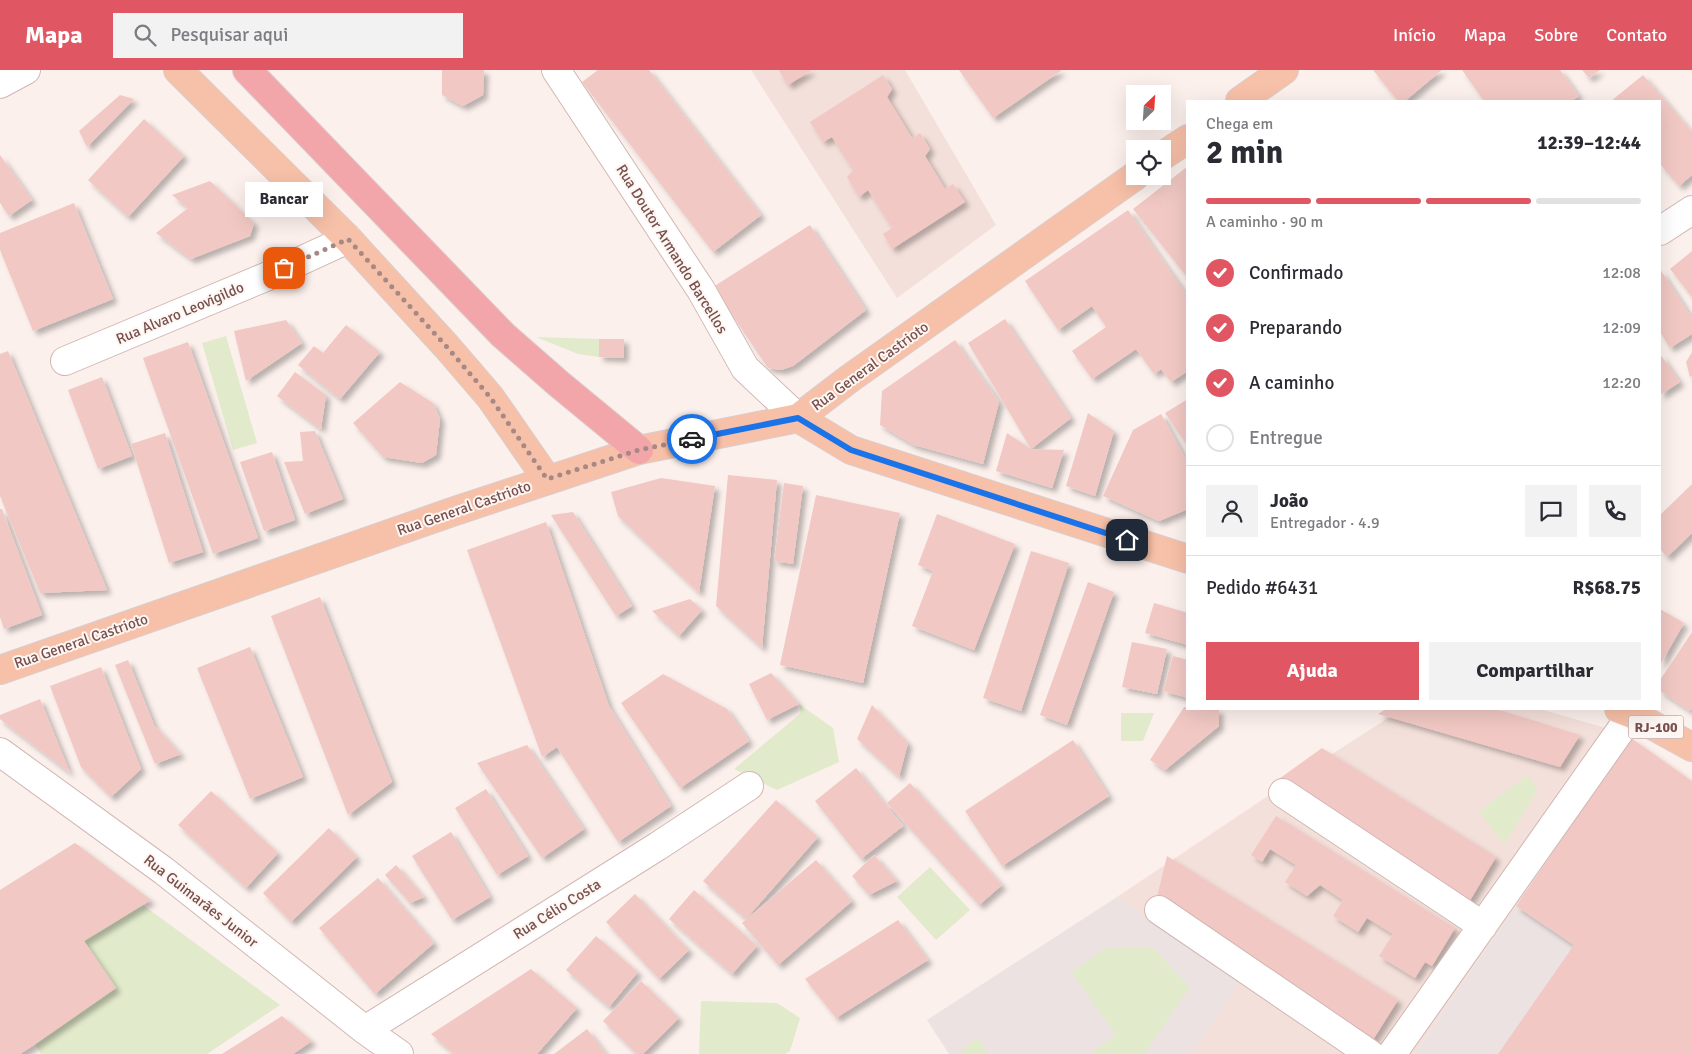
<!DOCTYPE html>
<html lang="pt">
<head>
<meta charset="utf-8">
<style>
	:root { --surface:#fff; --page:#f2f2f3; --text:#2b2b33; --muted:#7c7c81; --line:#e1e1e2; --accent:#e05663 }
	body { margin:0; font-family:Signika,sans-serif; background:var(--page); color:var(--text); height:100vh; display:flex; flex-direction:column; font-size:19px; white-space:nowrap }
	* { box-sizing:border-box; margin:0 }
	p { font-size:16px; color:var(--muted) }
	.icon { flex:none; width:28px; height:28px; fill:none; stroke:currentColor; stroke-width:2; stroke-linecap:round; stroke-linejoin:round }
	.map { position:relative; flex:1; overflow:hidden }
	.drawer { position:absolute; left:1186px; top:30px; width:475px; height:610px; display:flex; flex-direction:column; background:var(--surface); border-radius:0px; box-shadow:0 5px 20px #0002 }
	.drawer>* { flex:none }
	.needle { width:32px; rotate:25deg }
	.buttons { position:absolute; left:1126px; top:15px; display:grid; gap:10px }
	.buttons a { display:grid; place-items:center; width:45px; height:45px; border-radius:0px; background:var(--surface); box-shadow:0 5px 20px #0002; font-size:25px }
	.pin { position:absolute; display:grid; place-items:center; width:42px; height:42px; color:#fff; margin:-21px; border-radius:10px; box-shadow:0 2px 8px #0006 }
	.courier { position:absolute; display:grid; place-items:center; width:50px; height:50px; margin:-25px; border:4px solid #1a73e8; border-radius:50%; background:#fff; color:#222; box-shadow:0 1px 6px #0007 }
	.bubble { position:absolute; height:35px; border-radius:0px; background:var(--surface); box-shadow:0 5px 20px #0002; font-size:16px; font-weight:800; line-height:35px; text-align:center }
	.head em { font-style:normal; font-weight:800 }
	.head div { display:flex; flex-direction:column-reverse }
	.head { display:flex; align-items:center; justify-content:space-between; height:85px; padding:0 20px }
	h1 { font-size:32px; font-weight:800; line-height:38px }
	.bar { display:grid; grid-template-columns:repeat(4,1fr); gap:8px 5px; align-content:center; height:60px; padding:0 20px }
	.bar i { height:6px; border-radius:4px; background:var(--line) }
	.bar .on { background:var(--accent) }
	.bar p { grid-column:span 4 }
	.line { display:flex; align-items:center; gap:12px; padding:0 20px; border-top:1px solid var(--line) }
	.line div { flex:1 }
	.round { display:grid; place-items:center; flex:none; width:52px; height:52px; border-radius:0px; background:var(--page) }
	ol { padding:0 20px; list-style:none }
	li { display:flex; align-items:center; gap:15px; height:55px }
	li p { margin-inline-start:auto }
	li .icon { padding:5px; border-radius:50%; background:var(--accent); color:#fff; stroke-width:4 }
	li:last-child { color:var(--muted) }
	li i { width:28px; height:28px; border:2px solid var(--line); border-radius:50% }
	.cta { display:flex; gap:10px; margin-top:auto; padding:10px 20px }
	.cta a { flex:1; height:58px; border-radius:0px; background:var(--accent); color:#fff; font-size:20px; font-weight:800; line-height:58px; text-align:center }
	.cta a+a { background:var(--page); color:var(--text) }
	header { display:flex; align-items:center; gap:30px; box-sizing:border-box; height:70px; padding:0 25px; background:var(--accent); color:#fff }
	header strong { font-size:24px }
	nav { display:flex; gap:28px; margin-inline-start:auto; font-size:18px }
	.search { width:350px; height:45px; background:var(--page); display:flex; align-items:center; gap:12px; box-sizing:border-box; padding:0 18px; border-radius:0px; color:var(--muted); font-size:19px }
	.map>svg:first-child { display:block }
	.residential { fill:#f4e0da }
	.industrial { fill:#ece2e1 }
	.green { fill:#e1eaca }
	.building { fill:#f1c8c4; filter:url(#shadow) }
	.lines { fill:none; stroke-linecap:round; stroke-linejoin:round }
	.minor-casing { stroke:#d1b7b3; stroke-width:30 }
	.primary-casing { stroke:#d9cecd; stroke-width:30 }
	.motorway-casing { stroke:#d9cecd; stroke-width:30 }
	.minor { stroke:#fff; stroke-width:28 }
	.primary { stroke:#f7c0a8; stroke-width:28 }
	.motorway { stroke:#f3a6aa; stroke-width:28 }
	.done { stroke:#a68885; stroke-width:5; stroke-dasharray:0 9 }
	.route { stroke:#1a73e8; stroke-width:6 }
	.labels { text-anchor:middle; stroke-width:4; stroke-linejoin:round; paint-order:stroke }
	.shield { fill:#fef6f2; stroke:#a0827f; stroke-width:1 }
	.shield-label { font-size:14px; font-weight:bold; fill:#77504e }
	.street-label { font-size:15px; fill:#77504e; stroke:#fef6f2 }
</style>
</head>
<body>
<header>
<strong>Mapa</strong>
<div class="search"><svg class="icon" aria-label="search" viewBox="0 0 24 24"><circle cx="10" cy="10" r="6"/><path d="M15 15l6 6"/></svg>Pesquisar aqui</div>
<nav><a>Início</a><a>Mapa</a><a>Sobre</a><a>Contato</a></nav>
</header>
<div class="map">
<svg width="1692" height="984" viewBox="0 0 1692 984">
	<defs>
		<filter id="shadow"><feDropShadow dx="4.5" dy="4.5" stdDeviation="2.5" flood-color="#0004"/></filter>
	</defs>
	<rect width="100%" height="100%" fill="#fcf0ec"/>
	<path class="residential" d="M751 0H905L996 155 897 228Z
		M1402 639H1540L1606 658 1631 668 1414 984H1190L1238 913 1117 827 1292 710Z"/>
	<path class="industrial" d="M1631 668 1692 984H1414Z
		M1117 827 1239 913 1190 984H949L927 950Z"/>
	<path class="green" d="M226 266 257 373 233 380 202 273Z
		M536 267 599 269V287L578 284Z
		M799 634 833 658 839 692 777 720 734 699 801 643Z
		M1121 643H1154L1143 671H1121Z
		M1527 705 1538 719 1504 775 1479 741Z
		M75 773 151 830 143 835 280 935 207 984H41L0 917V820Z
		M930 797 970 840 936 870 897 827Z
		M1107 877 1153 878 1190 917 1144 984H1089L1116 965 1071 902Z
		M701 931 777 933 800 948 790 981 785 984H699Z
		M978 968 989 984H964L961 980Z"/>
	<path class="building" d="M442 0H484L483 25 463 36 442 25Z
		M598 0H649L761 145 713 182 582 12Z
		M781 0H812L788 15 779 1Z
		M959 0H1062L993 48Z
		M1373 0H1442L1405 31H1398Z
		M1462 0H1560L1579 26 1572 31H1484Z
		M1582 0H1600L1589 8Z
		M883 5 892 19 887 27 912 68 920 63 930 79 925 86 945 119 953 114 965 132 892 179 883 164 892 158 868 120 859 127 847 107 853 100 832 67 823 72 810 52Z
		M1643 5 1692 62V105L1679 116 1660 94V31H1611Z
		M120 25 134 29 87 77 79 61Z
		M144 49 184 86 128 147 88 110Z
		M0 85 32 130 9 146 0 133Z
		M1188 96V208L1133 139Z
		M210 111 254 153 250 166 191 189 156 163 188 138 172 125Z
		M74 133 113 229 33 261 0 180V163Z
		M1128 140 1188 227V301L1171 312 1161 299 1154 304 1136 279 1092 309 1072 281 1106 257 1092 236 1058 260 1025 211Z
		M810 155 866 240 793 296 781 300 768 298 713 217Z
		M1692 181V227L1670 199Z
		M1660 199 1692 248V264L1670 278 1660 262Z
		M1005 249 1071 348 1031 379 968 273Z
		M286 250 302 273 246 311 234 261Z
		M346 255 380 282 340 329 298 295 314 276 323 283Z
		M599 269H624V288L599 287Z
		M955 270 999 332 983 394 914 375 880 355 882 321Z
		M188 272 258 468 213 484 143 288Z
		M8 281 107 520 40 523 0 426V284Z
		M1692 282V306L1690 307 1686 292Z
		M1660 284 1680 312 1660 325Z
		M295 302 326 325 321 359 277 326Z
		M102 307 132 386 98 399 68 320Z
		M400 312 433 333 440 349 436 385 422 393 383 387 353 353Z
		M1188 329V377L1165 343Z
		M1088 343 1114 361 1095 426 1066 416Z
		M1161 344 1188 393V439L1159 451 1103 426 1133 360Z
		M315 361 343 429 305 444 284 392 303 391 300 362Z
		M165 363 203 482 169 493 131 374Z
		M1007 363 1031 379 1064 380 1052 418 996 401Z
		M272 382 295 450 264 461 240 392Z
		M728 405 777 410 762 578 716 536Z
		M661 408 715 416 699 523 618 446 611 422Z
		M784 413 803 416 793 494 774 491Z
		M1692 414V463L1667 487 1660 479V445Z
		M816 425 900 443 863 613 780 595Z
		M0 439H2L42 545 4 559 0 547Z
		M573 442 632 536 616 546 551 445Z
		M937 444 1015 474 974 580 912 556 933 501 918 495Z
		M546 452 609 636 671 736 618 772 557 677 542 687 467 480Z
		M1031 481 1069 493 1021 641 983 628Z
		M1088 512 1114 522 1067 655 1040 645Z
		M320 527 392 712 348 745 271 546Z
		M690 529 702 540 679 566 652 541Z
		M1154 533 1188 543V575L1145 563Z
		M1660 539 1684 553 1660 595Z
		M1692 562V638L1690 641 1660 621V610Z
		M1132 572 1167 579 1157 624 1122 617Z
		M250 577 303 707 250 729 197 598Z
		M1173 586 1188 590V628L1163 621Z
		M128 590 154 655 181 684 155 694 115 595Z
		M101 597 141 699 111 727 81 697 50 616Z
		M771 603 799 634 767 650 749 614Z
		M663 604 727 639 749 671 680 718 621 633Z
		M40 629 70 703 0 649V645Z
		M872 635 908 673 899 707 857 669Z
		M1184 637H1188V639H1219V656L1165 700 1150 690Z
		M1386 639H1496L1580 665 1560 697 1378 644Z
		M1631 668 1692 711V984H1498L1574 875 1516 836Z
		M1073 670 1109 726 1002 796 965 741Z
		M527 675 584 759 542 788 477 693Z
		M1322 678 1496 787 1469 832 1276 711Z
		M856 698 903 756 861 789 815 731Z
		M910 713 1002 815 979 835 887 733Z
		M486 719 528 786 497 805 455 738Z
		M211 721 278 783 246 818 178 755Z
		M776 730 818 767 746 849 703 811Z
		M1276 746 1455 858 1432 896 1425 892 1415 908 1379 886 1393 864 1367 848 1358 862 1333 846 1343 830 1320 815 1307 826 1285 812 1296 795 1270 779 1262 792 1251 785Z
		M329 758 357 787 291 852 263 823Z
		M451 762 490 827 452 850 412 786Z
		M75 773 151 830 84 871 116 918 34 975 20 984H0V820Z
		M874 785 897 811 869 825 852 806Z
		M1167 786 1398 930 1371 973 1157 827Z
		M816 790 852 831 778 895 742 853Z
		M396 795 424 827 410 833 385 805Z
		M378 808 434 873 375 924 319 858Z
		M694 820 757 876 732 904 669 849Z
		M635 824 689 880 659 909 606 852Z
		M898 850 928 890 836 948 805 909Z
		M596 866 638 902 609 937 566 900Z
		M531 899 577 938 537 984H454L431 964Z
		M641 911 679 948 643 984H637L603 951Z
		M282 946 312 971 293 984H222Z
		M587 959 606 984H554Z"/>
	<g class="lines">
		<g class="minor-casing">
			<path id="minor" d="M556 0 701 220 745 298 798 348
				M0 14 26 0
				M1660 161 1692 140
				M65 291 268 206 348 169
				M0 682 164 801 365 960 399 984
				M1283 723 1483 856
				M1159 840 1370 984
				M365 960 658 776 749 716
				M1392 984 1632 644"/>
		</g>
		<g class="primary-casing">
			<path id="primary" d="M178 0 348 169 447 277 490 327 547 409
				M1240 31 1284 0
				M1162 86 1188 69
				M798 348 851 380 1188 489
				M0 600 452 442 639 380 798 348 849 309 1135 106
				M1619 639 1632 644 1692 677"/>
		</g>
		<g class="motorway-casing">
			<path id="motorway" d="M247 0 503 265 559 314 639 380"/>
		</g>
		<use href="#minor" class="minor"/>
		<use href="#primary" class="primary"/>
		<use href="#motorway" class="motorway"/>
	</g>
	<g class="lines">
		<path class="done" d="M284 198 348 169 447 277 490 327 547 409 639 380 692 369"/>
		<path class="route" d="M692 369 798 348 851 380 1127 470"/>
	</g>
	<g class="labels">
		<rect class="shield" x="1628.5" y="645.5" width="55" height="23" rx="4"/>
		<g class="shield-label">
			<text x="1656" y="662">RJ-100</text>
		</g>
		<g class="street-label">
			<text transform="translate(672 179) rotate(58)" y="5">Rua Doutor Armando Barcellos</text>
			<text transform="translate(180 243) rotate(-23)" y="5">Rua Alvaro Leovigildo</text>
			<text transform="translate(870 296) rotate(-36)" y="5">Rua General Castrioto</text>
			<text transform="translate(464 438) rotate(-19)" y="5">Rua General Castrioto</text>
			<text transform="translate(81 571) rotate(-19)" y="5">Rua General Castrioto</text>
			<text transform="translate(201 831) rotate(38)" y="5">Rua Guimarães Junior</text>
			<text transform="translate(557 839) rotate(-32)" y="5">Rua Célio Costa</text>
		</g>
	</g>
</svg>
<div class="buttons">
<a><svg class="needle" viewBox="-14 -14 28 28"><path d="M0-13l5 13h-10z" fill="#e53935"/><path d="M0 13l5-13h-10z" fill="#7c7c81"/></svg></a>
<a><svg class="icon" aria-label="locate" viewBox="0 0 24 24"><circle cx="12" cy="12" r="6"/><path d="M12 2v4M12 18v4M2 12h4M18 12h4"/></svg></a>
</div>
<div class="pin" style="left:284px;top:198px;background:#ea580c"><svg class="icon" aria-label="bag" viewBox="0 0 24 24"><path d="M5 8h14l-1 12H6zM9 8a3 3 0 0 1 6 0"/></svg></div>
<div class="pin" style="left:1127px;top:470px;background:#1f2937"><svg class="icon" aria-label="home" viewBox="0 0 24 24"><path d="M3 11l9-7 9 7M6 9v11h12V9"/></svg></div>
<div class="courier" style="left:692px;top:369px"><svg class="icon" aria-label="car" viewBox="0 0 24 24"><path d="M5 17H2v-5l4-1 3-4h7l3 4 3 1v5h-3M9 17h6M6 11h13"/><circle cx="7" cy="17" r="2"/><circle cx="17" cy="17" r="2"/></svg></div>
<div class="bubble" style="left:245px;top:112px;width:78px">Bancar</div>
<section class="drawer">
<div class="head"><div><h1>2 min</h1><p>Chega em</p></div><em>12:39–12:44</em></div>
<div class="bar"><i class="on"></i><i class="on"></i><i class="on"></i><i></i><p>A caminho · 90 m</p></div>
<ol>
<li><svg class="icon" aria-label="check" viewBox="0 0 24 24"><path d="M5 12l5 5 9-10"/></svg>Confirmado<p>12:08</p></li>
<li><svg class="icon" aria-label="check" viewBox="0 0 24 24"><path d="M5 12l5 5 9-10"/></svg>Preparando<p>12:09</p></li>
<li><svg class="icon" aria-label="check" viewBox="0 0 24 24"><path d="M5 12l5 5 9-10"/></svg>A caminho<p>12:20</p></li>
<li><i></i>Entregue</li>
</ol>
<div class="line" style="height:90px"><a class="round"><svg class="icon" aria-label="person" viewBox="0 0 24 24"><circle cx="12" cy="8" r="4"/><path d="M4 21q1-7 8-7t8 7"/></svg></a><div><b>João</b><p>Entregador · 4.9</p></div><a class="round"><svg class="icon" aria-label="chat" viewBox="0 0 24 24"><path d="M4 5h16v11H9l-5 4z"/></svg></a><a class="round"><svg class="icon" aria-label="phone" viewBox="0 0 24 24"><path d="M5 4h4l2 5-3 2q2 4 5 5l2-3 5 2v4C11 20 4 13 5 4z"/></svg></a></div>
<div class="line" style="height:65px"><div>Pedido #6431</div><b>R$68.75</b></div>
<div class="cta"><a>Ajuda</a><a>Compartilhar</a></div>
</section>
</div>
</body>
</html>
